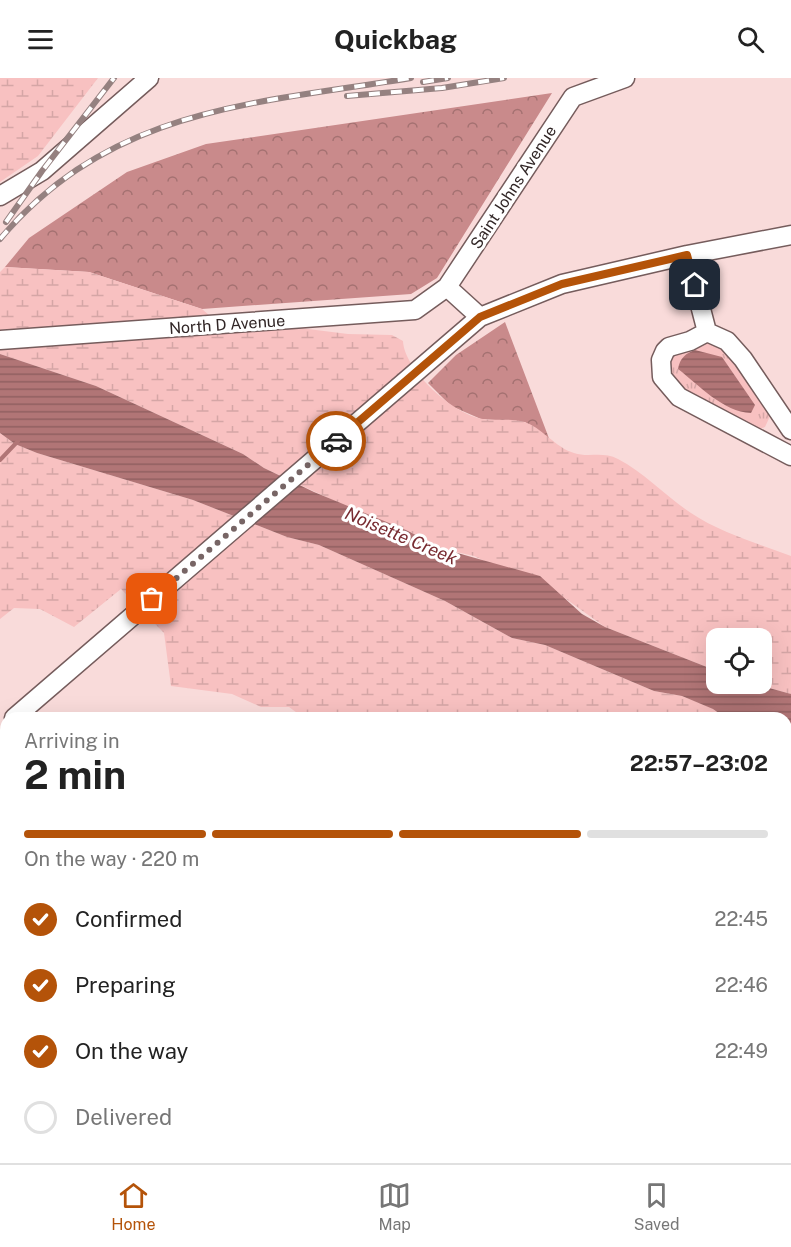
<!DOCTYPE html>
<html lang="en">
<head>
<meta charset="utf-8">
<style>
	:root { --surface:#fff; --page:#f2f2f2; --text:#222; --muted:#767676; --line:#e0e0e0; --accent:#b45309 }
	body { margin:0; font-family:"Public Sans",sans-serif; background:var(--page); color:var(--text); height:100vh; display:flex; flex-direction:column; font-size:22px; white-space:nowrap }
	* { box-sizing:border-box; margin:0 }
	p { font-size:20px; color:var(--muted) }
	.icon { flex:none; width:33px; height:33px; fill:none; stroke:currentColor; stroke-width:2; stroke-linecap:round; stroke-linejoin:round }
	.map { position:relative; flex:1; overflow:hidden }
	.side { position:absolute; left:0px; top:634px; width:792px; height:452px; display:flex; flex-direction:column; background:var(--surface); border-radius:18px 18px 0 0; box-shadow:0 6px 24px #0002 }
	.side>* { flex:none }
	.tools { position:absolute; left:706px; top:550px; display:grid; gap:12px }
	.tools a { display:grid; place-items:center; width:66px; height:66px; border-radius:12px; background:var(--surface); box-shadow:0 6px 24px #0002; font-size:30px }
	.pin { position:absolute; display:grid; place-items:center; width:51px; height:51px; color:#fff; margin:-26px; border-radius:12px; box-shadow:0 3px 9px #0006 }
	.courier { position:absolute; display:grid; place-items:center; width:60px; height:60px; margin:-30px; border:4px solid #b45309; border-radius:50%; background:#fff; color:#222; box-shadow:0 2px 8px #0007 }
	.headline em { font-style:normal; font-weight:700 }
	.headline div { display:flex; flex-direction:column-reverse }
	.headline { display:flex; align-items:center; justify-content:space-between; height:102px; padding:0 24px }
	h1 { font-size:39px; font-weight:700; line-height:45px }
	.bar { display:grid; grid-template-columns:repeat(4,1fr); gap:9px 6px; align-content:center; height:72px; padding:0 24px }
	.bar i { height:8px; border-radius:4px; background:var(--line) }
	.bar .selected { background:var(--accent) }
	.bar p { grid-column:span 4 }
	ol { padding:0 24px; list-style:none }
	li { display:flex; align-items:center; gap:18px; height:66px }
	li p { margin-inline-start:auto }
	li .icon { padding:6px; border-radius:50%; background:var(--accent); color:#fff; stroke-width:4 }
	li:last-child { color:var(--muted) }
	li i { width:33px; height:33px; border:3px solid var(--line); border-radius:50% }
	header { display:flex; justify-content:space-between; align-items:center; height:78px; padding:0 24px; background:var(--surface); font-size:27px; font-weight:700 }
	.menu { display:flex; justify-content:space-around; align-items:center; height:84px; border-top:2px solid var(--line); background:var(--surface); font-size:16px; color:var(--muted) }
	.menu a { display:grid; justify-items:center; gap:3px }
	.menu .selected { color:var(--accent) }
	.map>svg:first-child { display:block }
	.built { fill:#f1cbcb }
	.grass { fill:url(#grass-tufts) }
	.forest { fill:url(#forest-crowns) }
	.wetland { fill:url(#wetland-marsh) }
	.water { fill:url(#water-rules) }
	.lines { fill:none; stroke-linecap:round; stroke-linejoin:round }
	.stream { stroke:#b17576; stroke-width:4 }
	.minor-casing { stroke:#755c5c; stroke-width:21 }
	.minor { stroke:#fff; stroke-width:18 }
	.rail-casing { stroke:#958180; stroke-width:6 }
	.rail { stroke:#fff; stroke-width:4; stroke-dasharray:11; stroke-linecap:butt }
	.done { stroke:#776565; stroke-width:6; stroke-dasharray:0 10.8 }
	.route { stroke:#b45309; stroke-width:8 }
	.labels { text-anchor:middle; stroke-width:6; stroke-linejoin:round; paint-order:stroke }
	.street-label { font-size:16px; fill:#312626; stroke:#fff }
	.water-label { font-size:18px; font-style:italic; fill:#782b31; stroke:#fff }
</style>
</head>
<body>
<header><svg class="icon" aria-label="menu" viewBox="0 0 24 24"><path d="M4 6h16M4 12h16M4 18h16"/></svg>Quickbag<svg class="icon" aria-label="search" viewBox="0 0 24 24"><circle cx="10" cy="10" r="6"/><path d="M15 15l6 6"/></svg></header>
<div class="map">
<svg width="791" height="1085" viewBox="0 0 791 1085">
	<defs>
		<pattern id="grass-tufts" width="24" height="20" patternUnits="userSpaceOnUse" patternTransform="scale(1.5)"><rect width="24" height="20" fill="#f8c1c1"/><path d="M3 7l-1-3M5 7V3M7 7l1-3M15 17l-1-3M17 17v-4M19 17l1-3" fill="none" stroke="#d5a6a6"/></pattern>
		<pattern id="forest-crowns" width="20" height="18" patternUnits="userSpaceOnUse" patternTransform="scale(1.5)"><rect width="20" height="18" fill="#c98a8b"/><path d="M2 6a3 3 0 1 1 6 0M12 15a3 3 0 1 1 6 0" fill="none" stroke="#a47171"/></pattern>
		<pattern id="wetland-marsh" width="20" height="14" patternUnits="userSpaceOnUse" patternTransform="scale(1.5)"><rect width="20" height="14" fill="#f8c1c1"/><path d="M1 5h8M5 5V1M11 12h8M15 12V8" fill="none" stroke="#d5a6a6"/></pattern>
		<pattern id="water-rules" width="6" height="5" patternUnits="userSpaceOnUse" patternTransform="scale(1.5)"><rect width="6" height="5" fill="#b17576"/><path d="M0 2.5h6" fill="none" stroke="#916061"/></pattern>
	</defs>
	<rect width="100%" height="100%" fill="#f9dbda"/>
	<path class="built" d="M394 1080H593L598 1085H400Z
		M708 1080H781L775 1085H702Z"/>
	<path class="grass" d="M702 264H716L726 270 772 334 765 349 753 354 690 321 670 301 669 280 676 271Z"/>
	<path class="forest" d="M552 15 437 200 411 216 202 231 89 194 5 189 29 160 127 94 206 66Z
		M505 244 550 363 525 344 481 341 451 328 428 305 456 277Z"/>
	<path class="wetland" d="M0 0H98L38 78 0 104Z
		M5 189 89 194 202 231 224 250H300L348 256 392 257 403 263C404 292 454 337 483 341 496 343 511 340 524 344 540 348 556 370 574 375 588 380 603 373 618 381 645 395 665 418 691 435 721 455 757 465 791 478V616L755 606H762V561H717V593L605 549 566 521 474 478 443 471 406 452 356 433 264 390 243 376 96 308 0 276V194Z
		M0 355 15 366 37 375 193 422 287 459 319 467 445 523 512 560 545 567 654 613 682 618 714 631 726 640H304L289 629H261L232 616 171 608 164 555 121 511 74 549 40 531 14 530 0 541Z
		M786 655 791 656V863L786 844Z
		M791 906V1028L786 1032V919Z"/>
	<path class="water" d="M695 272 722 279 755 327 751 335C723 334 699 307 678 291 680 280 685 276 695 272Z
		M0 276 96 308 243 376 264 390 314 414 406 452 443 471 540 498 582 536 605 549 717 593V606H755L791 616V656L786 655V640H726L713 631 682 618 654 613 545 567 512 560 445 523 319 467 287 459 193 422 37 375 15 366 0 355Z"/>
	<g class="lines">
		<path class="stream" d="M0 382 18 363"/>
		<g class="minor-casing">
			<path id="minor" d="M0 118 42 93 149 0
				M687 177 707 254
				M447 209 480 239
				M0 262 415 232 447 209 573 19 625 0
				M791 352 743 281 727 263 707 254 690 263 669 269 665 273 661 282 662 299 679 319 791 378
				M14 640 480 239 562 206 687 177 791 157
				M0 899 6 905
				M202 1080 208 1085
				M609 1080 614 1085
				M0 1084 6 1078"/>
		</g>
		<use href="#minor" class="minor"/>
		<g class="rail-casing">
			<path id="rail" d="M423 4 448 0
				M347 18 442 10 504 0
				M6 144 42 93 114 0
				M0 161C112 29 253 26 411 0"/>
		</g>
		<use href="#rail" class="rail"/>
	</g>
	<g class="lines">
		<path class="done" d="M152 521 336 363"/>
		<path class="route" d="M336 363 480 239 562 206 687 177 695 207"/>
	</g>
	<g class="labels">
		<g class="street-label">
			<text transform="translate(513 109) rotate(-57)" y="6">Saint Johns Avenue</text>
			<text transform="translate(227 246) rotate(-4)" y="6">North D Avenue</text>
		</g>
		<g class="water-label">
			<text transform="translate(401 458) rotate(23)" y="6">Noisette Creek</text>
		</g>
	</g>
</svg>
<div class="tools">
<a><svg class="icon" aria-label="locate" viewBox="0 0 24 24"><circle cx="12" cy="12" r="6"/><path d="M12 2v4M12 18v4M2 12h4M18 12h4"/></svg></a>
</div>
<div class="pin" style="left:152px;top:521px;background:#ea580c"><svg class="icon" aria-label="bag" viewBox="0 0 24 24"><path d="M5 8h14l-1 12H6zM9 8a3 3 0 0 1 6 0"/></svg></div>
<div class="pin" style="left:695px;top:207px;background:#1f2937"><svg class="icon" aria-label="home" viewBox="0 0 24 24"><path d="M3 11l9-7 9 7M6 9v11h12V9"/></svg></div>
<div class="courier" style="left:336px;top:363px"><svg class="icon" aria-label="car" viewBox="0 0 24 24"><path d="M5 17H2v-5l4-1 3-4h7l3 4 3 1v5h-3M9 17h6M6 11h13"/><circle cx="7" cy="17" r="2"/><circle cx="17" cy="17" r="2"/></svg></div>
<section class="side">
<div class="headline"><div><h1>2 min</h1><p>Arriving in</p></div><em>22:57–23:02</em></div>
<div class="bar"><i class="selected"></i><i class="selected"></i><i class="selected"></i><i></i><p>On the way · 220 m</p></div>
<ol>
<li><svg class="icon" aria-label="check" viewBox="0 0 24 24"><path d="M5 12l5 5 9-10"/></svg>Confirmed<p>22:45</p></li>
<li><svg class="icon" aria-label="check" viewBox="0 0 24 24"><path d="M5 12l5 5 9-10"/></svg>Preparing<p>22:46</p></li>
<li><svg class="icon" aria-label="check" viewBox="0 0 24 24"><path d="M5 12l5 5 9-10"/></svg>On the way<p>22:49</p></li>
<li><i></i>Delivered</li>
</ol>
</section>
</div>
<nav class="menu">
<a class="selected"><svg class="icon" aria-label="home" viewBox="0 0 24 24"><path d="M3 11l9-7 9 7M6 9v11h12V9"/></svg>Home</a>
<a><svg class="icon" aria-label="map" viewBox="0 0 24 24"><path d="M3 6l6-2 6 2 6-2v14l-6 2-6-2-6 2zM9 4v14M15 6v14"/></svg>Map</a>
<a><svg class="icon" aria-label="saved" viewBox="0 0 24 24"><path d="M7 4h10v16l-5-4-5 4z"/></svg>Saved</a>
</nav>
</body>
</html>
